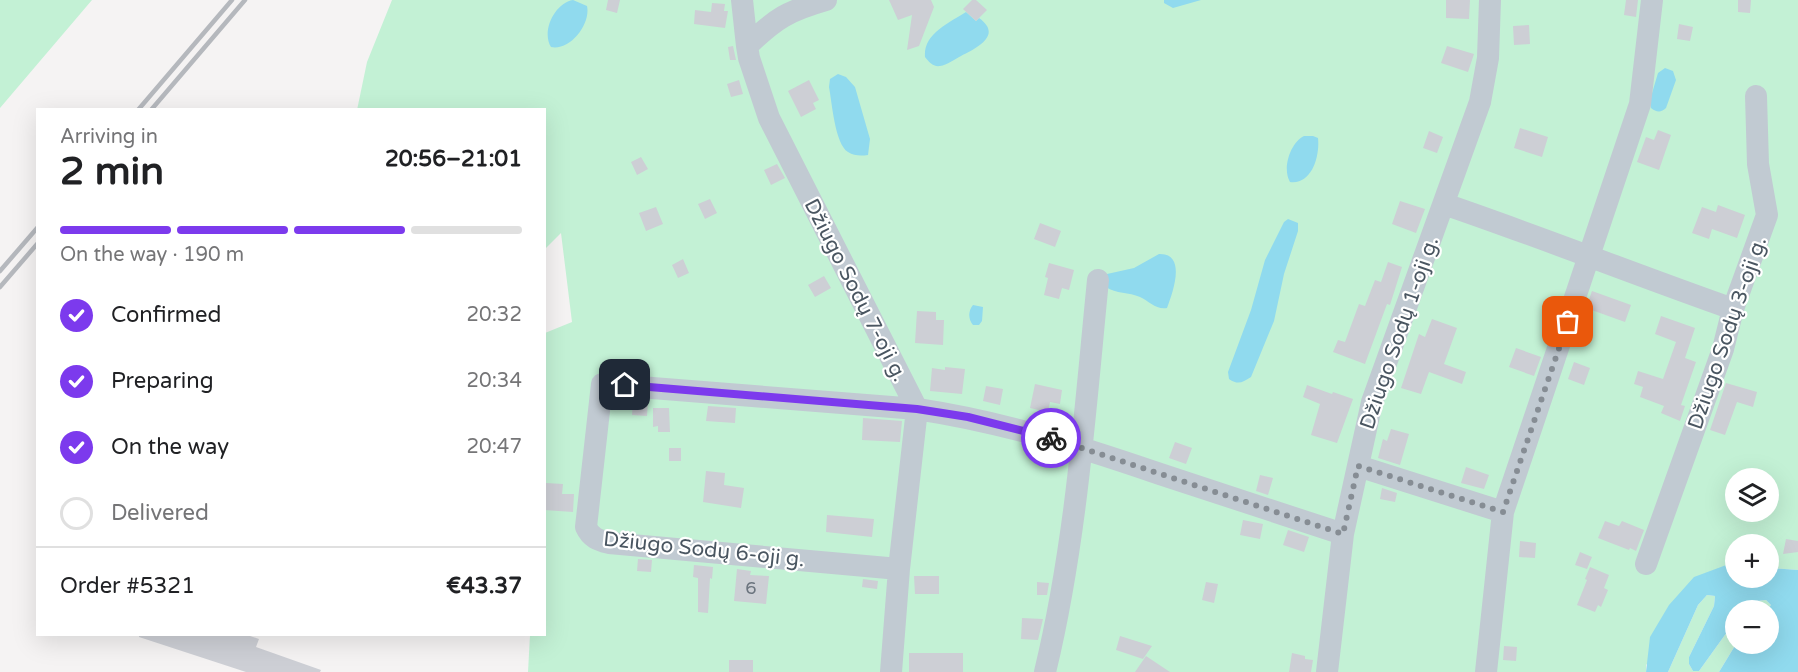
<!DOCTYPE html>
<html lang="en">
<head>
<meta charset="utf-8">
<style>
	:root { --surface:#fff; --page:#f6f6f6; --text:#202124; --muted:#757577; --line:#e0e0e0; --accent:#7c3aed }
	body { margin:0; font-family:"Varela Round",sans-serif; background:var(--page); color:var(--text); height:100vh; display:flex; flex-direction:column; font-size:22px; white-space:nowrap }
	* { box-sizing:border-box; margin:0 }
	p { font-size:20px; color:var(--muted) }
	.icon { flex:none; width:33px; height:33px; fill:none; stroke:currentColor; stroke-width:2; stroke-linecap:round; stroke-linejoin:round }
	.map { position:relative; flex:1; overflow:hidden }
	.side { position:absolute; left:36px; top:108px; width:510px; height:528px; display:flex; flex-direction:column; background:var(--surface); border-radius:0px; box-shadow:0 6px 24px #0002 }
	.side>* { flex:none }
	.buttons { position:absolute; left:1725px; top:468px; display:grid; gap:12px }
	.buttons a { display:grid; place-items:center; width:54px; height:54px; border-radius:50%; background:var(--surface); box-shadow:0 6px 24px #0002; font-size:30px }
	.pin { position:absolute; display:grid; place-items:center; width:51px; height:51px; color:#fff; margin:-26px; border-radius:12px; box-shadow:0 3px 9px #0006 }
	.courier { position:absolute; display:grid; place-items:center; width:60px; height:60px; margin:-30px; border:4px solid #7c3aed; border-radius:50%; background:#fff; color:#222; box-shadow:0 2px 8px #0007 }
	.summary em { font-style:normal; font-weight:700 }
	.summary div { display:flex; flex-direction:column-reverse }
	.summary { display:flex; align-items:center; justify-content:space-between; height:102px; padding:0 24px }
	h1 { font-size:39px; font-weight:700; line-height:45px }
	.bar { display:grid; grid-template-columns:repeat(4,1fr); gap:9px 6px; align-content:center; height:72px; padding:0 24px }
	.bar i { height:8px; border-radius:4px; background:var(--line) }
	.bar .active { background:var(--accent) }
	.bar p { grid-column:span 4 }
	.line { display:flex; align-items:center; gap:15px; padding:0 24px; border-top:2px solid var(--line) }
	.line div { flex:1 }
	ol { padding:0 24px; list-style:none }
	li { display:flex; align-items:center; gap:18px; height:66px }
	li p { margin-inline-start:auto }
	li .icon { padding:6px; border-radius:50%; background:var(--accent); color:#fff; stroke-width:4 }
	li:last-child { color:var(--muted) }
	li i { width:33px; height:33px; border:3px solid var(--line); border-radius:50% }
	.map>svg:first-child { display:block }
	.green { fill:#c3f1d5; fill-rule:evenodd }
	.water { fill:#90daee }
	.building { fill:#cdcfd5 }
	.lines { fill:none; stroke-linecap:round; stroke-linejoin:round }
	.minor { stroke:#c1cad2; stroke-width:22 }
	.rail { stroke:#b5b8bd; stroke-width:4.5 }
	.done { stroke:#868d94; stroke-width:6; stroke-dasharray:0 10.8 }
	.route { stroke:#7c3aed; stroke-width:8 }
	.labels { text-anchor:middle; stroke-width:4.5; stroke-linejoin:round; paint-order:stroke }
	.number-label { font-size:18px; fill:#6b747e }
	.street-label { font-size:21px; fill:#4a5661; stroke:#fff }
</style>
</head>
<body>
<div class="map">
<svg width="1798" height="672" viewBox="0 0 1798 672">
	<rect width="100%" height="100%" fill="#f5f3f3"/>
	<path class="green" d="M0 0H92L0 108Z
		M392 0H1798V570L1769 568 1768 544H1736L1735 564H1729L1646 665V672H528L530 635 544 634 545 333 572 322 561 233 545 249 544 110H357L367 62ZM1736 478H1768V512H1736Z
		M1707 595 1715 596 1714 606 1689 657V664L1693 671H1699L1735 621 1736 644 1719 672H1668L1698 605Z
		M1766 600 1771 605 1767 610H1746L1756 601Z"/>
	<path class="water" d="M573 0 587 6C591 24 570 51 551 47 541 31 555 3 573 0Z
		M1164 0H1201L1173 8 1164 3Z
		M966 12 976 21 979 18C1003 35 977 48 961 56 955 59 947 65 940 66 933 67 929 62 925 57 923 34 949 23 966 12Z
		M1665 68 1673 71 1676 80 1666 108C1661 113 1656 112 1651 108L1650 100 1658 73Z
		M838 74 846 77 855 87 870 139 868 155C861 156 854 156 848 152 835 144 832 103 829 87L830 79Z
		M1304 136H1313L1318 138C1320 156 1312 185 1290 182 1282 169 1290 143 1304 136Z
		M1288 219 1298 223V231L1284 274 1274 321 1251 377C1242 383 1238 385 1229 379L1228 372 1251 310 1265 260 1284 222Z
		M1159 254C1187 253 1173 292 1167 308 1156 310 1149 301 1140 297 1129 292 1116 294 1106 287L1105 276 1107 274 1134 268Z
		M973 305 983 307 982 321 979 325H973C968 319 968 311 973 305Z
		M1729 564H1735L1736 578H1768L1769 568 1798 570V672H1719L1736 644H1768L1767 610 1771 605 1766 600 1756 601 1746 610H1736L1735 621 1699 671H1693L1689 664V657L1714 606 1715 596 1707 595 1698 605 1668 672H1646L1650 637 1669 605 1694 577Z"/>
	<path class="building" d="M608 0H620L617 13 606 10Z
		M889 0H931L934 7 919 46 907 50 912 15 898 20Z
		M972 0H976L987 10 976 21 963 9Z
		M1446 0H1470L1469 19 1446 18Z
		M1626 0H1638L1636 17 1624 15Z
		M1738 0H1751L1750 13 1738 12Z
		M712 3 725 4 724 11H728L725 28 694 24 695 10 711 12Z
		M1679 24 1693 27 1690 41 1677 39Z
		M1529 25 1530 44 1514 45 1513 26Z
		M733 46 736 60H730L728 47Z
		M1447 46 1474 54 1468 72 1441 63Z
		M739 80 743 94 731 97 727 84Z
		M809 80 819 100 813 103 816 109 801 117 788 91Z
		M1520 128 1548 137 1542 157 1514 148Z
		M1658 130 1671 135 1659 170 1637 162 1646 137 1654 140Z
		M1429 131 1443 137 1437 153 1423 148Z
		M641 157 648 169 637 175 631 162Z
		M777 164 785 178 771 185 764 170Z
		M710 199 717 213 705 219 698 204Z
		M1400 201 1425 209 1416 233 1392 224Z
		M1718 205 1745 215 1737 238 1712 229 1709 239 1692 233 1702 207 1716 212Z
		M656 207 663 224 646 231 639 213Z
		M1040 223 1061 231 1055 247 1034 239Z
		M683 259 689 273 678 278 672 265Z
		M1388 262 1402 267 1390 305 1387 304 1365 364 1333 352 1338 340 1345 342 1359 304 1365 306 1375 280 1381 282Z
		M1049 263 1074 270 1069 290 1062 288 1059 299 1044 295 1048 278 1045 277Z
		M824 276 831 288 815 297 808 285Z
		M1592 291 1631 305 1625 322 1586 308Z
		M917 311 936 312V320H944L943 345 915 343Z
		M1661 316 1695 328 1685 358 1696 362 1681 405 1685 406 1680 421 1661 413 1664 406 1640 397 1643 387 1634 384 1638 371 1663 379 1676 342 1655 334Z
		M1432 319 1457 328 1444 364 1466 372 1462 384 1429 372 1421 394 1401 388 1419 334 1425 337Z
		M1516 348 1541 357 1534 376 1509 367Z
		M1574 362 1590 368 1584 385 1568 379Z
		M945 367 965 369 962 394 930 391 932 368 945 370Z
		M1726 383 1757 392 1753 407 1737 402 1725 435 1710 430Z
		M1035 384 1062 390 1060 404 1050 402 1048 412 1030 408Z
		M1307 385 1332 394 1333 392 1353 399 1337 443 1311 435 1320 404 1303 397Z
		M986 386 1003 389 1000 405 983 401Z
		M633 400 648 401 647 416 632 415Z
		M708 406 736 408 735 423 706 421Z
		M653 408H669L670 432H658V426L653 427Z
		M863 418 902 421 900 442 862 440Z
		M1391 429 1409 434 1400 465 1378 458 1383 439 1387 441Z
		M1175 442 1192 448 1186 464 1169 458Z
		M669 448H681V461H669Z
		M1466 467 1489 475 1484 489 1461 483Z
		M706 471 725 473 724 485 744 488 741 508 703 502Z
		M1260 475 1273 478 1268 495 1256 491Z
		M546 483 563 484 562 494H574L573 512 544 510Z
		M1382 488 1397 493 1395 502 1380 499Z
		M827 515 874 519 872 537 826 532Z
		M1243 520 1263 524 1260 539 1240 535Z
		M1605 521 1619 526 1622 521 1644 530 1636 551 1630 548 1629 550 1598 538Z
		M1288 530 1309 537 1304 552 1283 545Z
		M1786 539 1798 541V552L1783 554Z
		M1520 541 1536 543 1535 558 1519 557Z
		M1580 552 1592 557 1587 569 1575 565Z
		M638 559 652 560 651 572 637 571Z
		M694 565 713 567 712 579 710 578 708 613 698 612V578L693 577Z
		M1590 567 1609 575 1604 588 1608 590 1601 607 1598 605 1595 612 1577 605 1587 580 1585 579Z
		M737 569 751 571 750 575 769 576 766 604 734 601Z
		M914 576H939V594H915Z
		M863 579 878 581 877 589 862 587Z
		M1037 582 1049 583 1047 595H1037Z
		M1206 582 1218 584 1214 603 1202 600Z
		M1022 618 1043 619 1038 640 1021 639Z
		M139 634H244L259 639 256 647 321 670 320 672H246L139 637Z
		M1120 636 1152 646 1143 659 1116 650Z
		M1504 646 1517 647 1516 661 1503 660Z
		M909 653H963V672H909Z
		M1292 653 1305 656V659L1313 660 1311 672H1289Z
		M1146 656 1170 672H1135Z
		M729 660H753V672H729Z"/>
	<g class="lines">
		<path class="minor" d="M742 0 747 46
			M826 0C788 11 776 18 747 46L749 58 769 118 917 409 899 569 891 672
			M1444 204C1541 237 1636 275 1733 309
			M1358 466 1503 512
			M1646 564 1723 349 1733 309 1767 215 1758 164 1756 96
			M899 569 609 543C598 540 591 538 586 527L602 384 917 409C1003 422 1078 446 1160 474 1221 494 1282 514 1343 534
			M1045 672C1076 544 1085 411 1098 280
			M1327 672 1343 534 1372 402 1480 102 1488 58 1490 0
			M1486 672 1503 512 1640 104 1652 0"/>
		<path class="rail" d="M138 110 232 0
			M151 110 245 0
			M0 271 38 227
			M0 287 38 243"/>
	</g>
	<g class="lines">
		<path class="done" d="M1051 438 1343 534 1358 466 1503 512 1568 322"/>
		<path class="route" d="M625 385 917 409 968 417 1051 438"/>
	</g>
	<g class="labels">
		<g class="number-label">
			<text x="751" y="594">6</text>
		</g>
		<g class="street-label">
			<text transform="translate(856 290) rotate(63)" y="7">Džiugo Sodų 7-oji g.</text>
			<text transform="translate(1399 333) rotate(-71)" y="7">Džiugo Sodų 1-oji g.</text>
			<text transform="translate(1727 333) rotate(-71)" y="7">Džiugo Sodų 3-oji g.</text>
			<text transform="translate(704 549) rotate(6)" y="7">Džiugo Sodų 6-oji g.</text>
		</g>
	</g>
</svg>
<div class="buttons">
<a><svg class="icon" aria-label="layers" viewBox="0 0 24 24"><path d="M12 4l9 5-9 5-9-5zM3 14l9 5 9-5"/></svg></a>
<a>+</a>
<a>−</a>
</div>
<div class="pin" style="left:1568px;top:322px;background:#ea580c"><svg class="icon" aria-label="bag" viewBox="0 0 24 24"><path d="M5 8h14l-1 12H6zM9 8a3 3 0 0 1 6 0"/></svg></div>
<div class="pin" style="left:625px;top:385px;background:#1f2937"><svg class="icon" aria-label="home" viewBox="0 0 24 24"><path d="M3 11l9-7 9 7M6 9v11h12V9"/></svg></div>
<div class="courier" style="left:1051px;top:438px"><svg class="icon" aria-label="bike" viewBox="0 0 24 24"><circle cx="6" cy="16" r="4"/><circle cx="18" cy="16" r="4"/><path d="M6 16l4-8h5l3 8M10 8l3 8H6M13 5h3"/></svg></div>
<section class="side">
<div class="summary"><div><h1>2 min</h1><p>Arriving in</p></div><em>20:56–21:01</em></div>
<div class="bar"><i class="active"></i><i class="active"></i><i class="active"></i><i></i><p>On the way · 190 m</p></div>
<ol>
<li><svg class="icon" aria-label="check" viewBox="0 0 24 24"><path d="M5 12l5 5 9-10"/></svg>Confirmed<p>20:32</p></li>
<li><svg class="icon" aria-label="check" viewBox="0 0 24 24"><path d="M5 12l5 5 9-10"/></svg>Preparing<p>20:34</p></li>
<li><svg class="icon" aria-label="check" viewBox="0 0 24 24"><path d="M5 12l5 5 9-10"/></svg>On the way<p>20:47</p></li>
<li><i></i>Delivered</li>
</ol>
<div class="line" style="height:78px"><div>Order #5321</div><b>€43.37</b></div>
</section>
</div>
</body>
</html>
